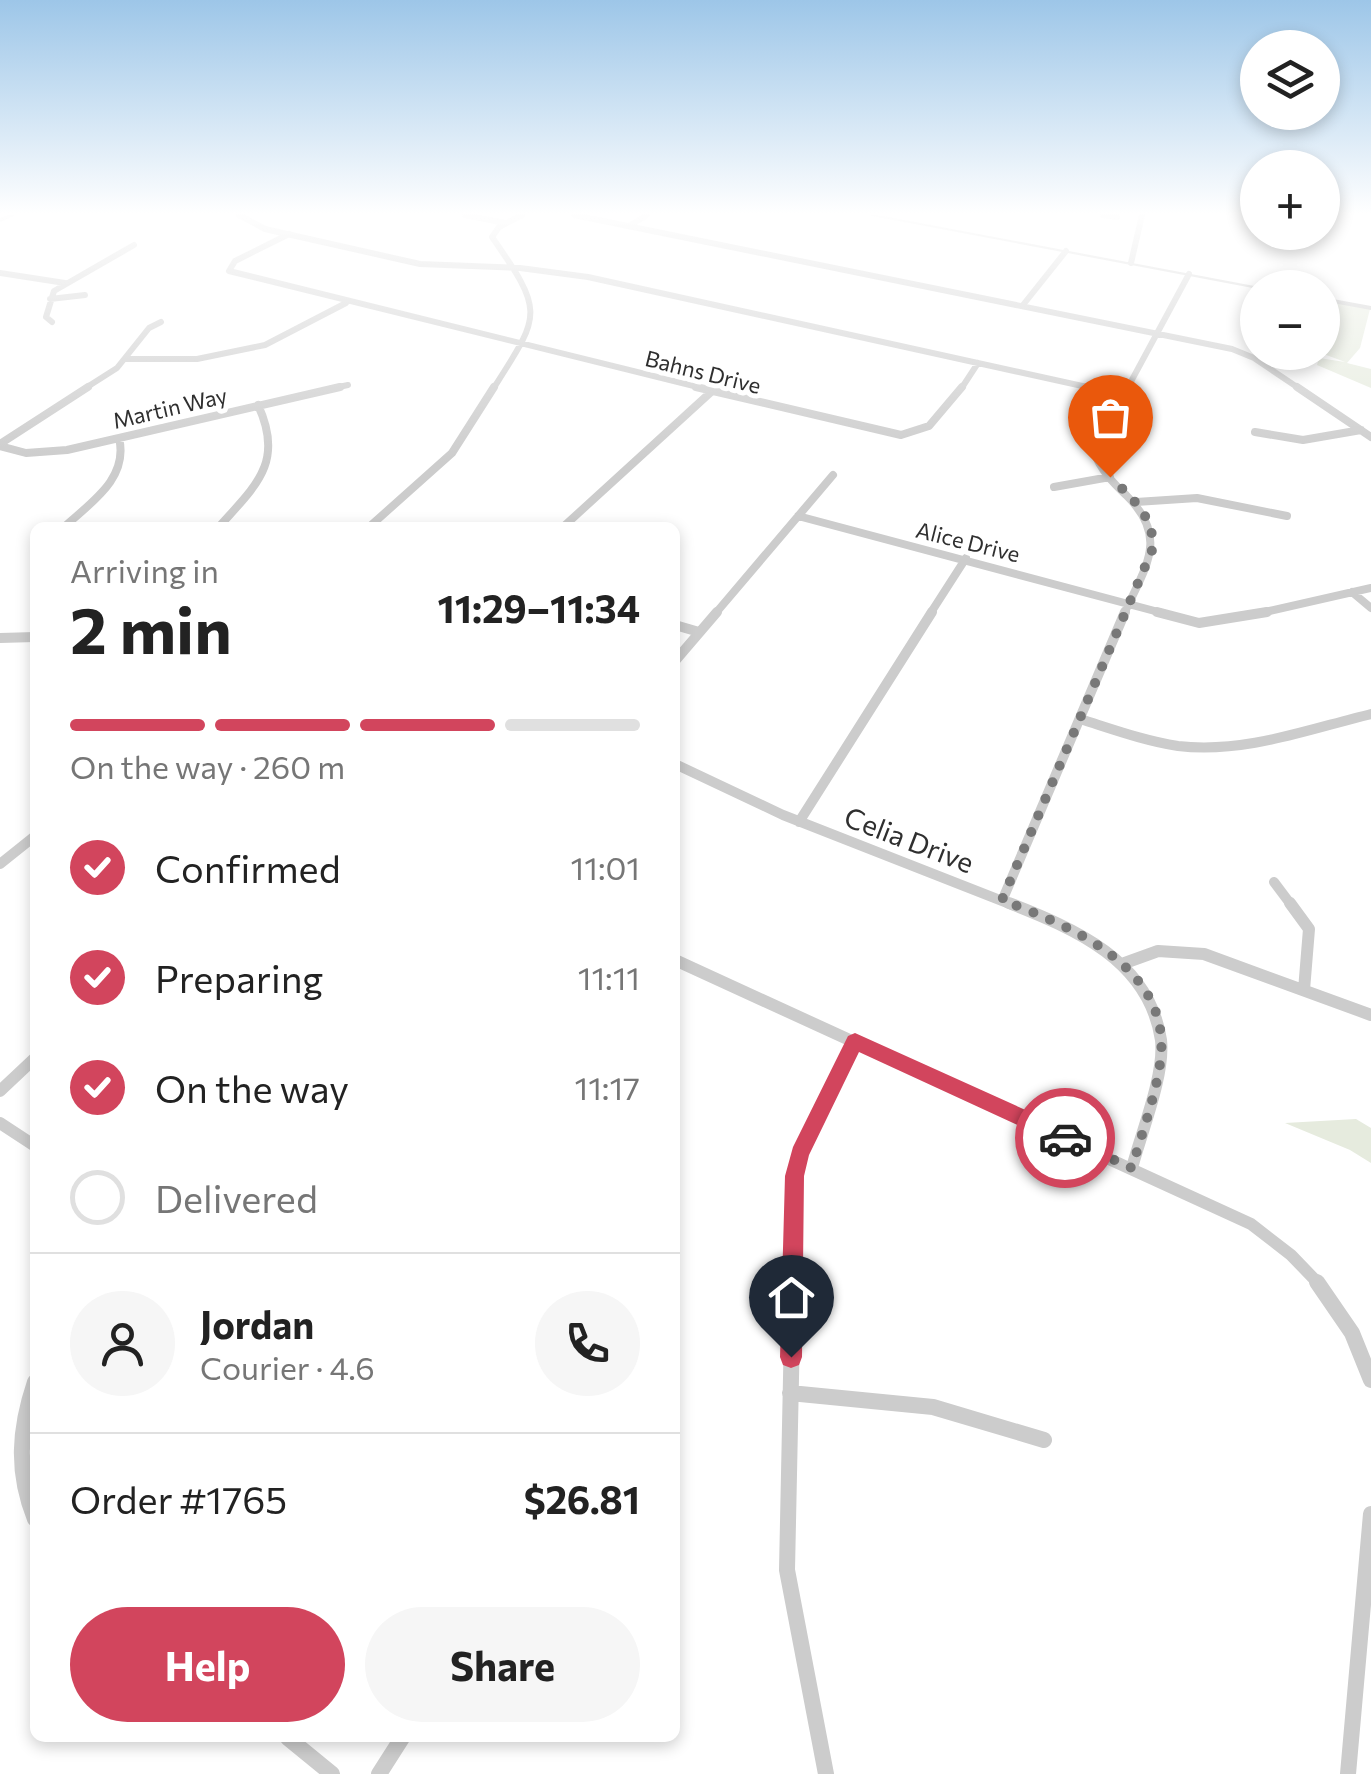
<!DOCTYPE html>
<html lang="en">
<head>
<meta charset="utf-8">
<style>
	:root { --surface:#fff; --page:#f6f6f6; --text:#222; --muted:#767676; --line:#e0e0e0; --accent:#d2455d }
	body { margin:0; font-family:Commissioner,sans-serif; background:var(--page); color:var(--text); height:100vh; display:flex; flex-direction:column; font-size:38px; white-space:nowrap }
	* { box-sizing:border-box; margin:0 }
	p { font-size:32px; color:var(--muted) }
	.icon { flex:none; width:55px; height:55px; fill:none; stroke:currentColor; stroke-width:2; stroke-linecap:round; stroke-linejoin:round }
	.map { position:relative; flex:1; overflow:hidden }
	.details { position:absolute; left:30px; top:522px; width:650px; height:1220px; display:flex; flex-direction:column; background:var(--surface); border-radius:15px; box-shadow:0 5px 15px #0003 }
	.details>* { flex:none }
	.controls { position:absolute; left:1240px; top:30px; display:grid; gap:20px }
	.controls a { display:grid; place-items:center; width:100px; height:100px; border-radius:50%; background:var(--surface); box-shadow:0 5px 15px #0003; font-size:50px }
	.pin { position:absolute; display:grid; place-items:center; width:85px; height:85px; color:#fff; margin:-102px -42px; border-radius:50% 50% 50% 0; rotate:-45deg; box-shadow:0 0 10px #0007 }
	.pin .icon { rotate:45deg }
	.courier { position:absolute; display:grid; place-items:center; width:100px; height:100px; margin:-50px; border:8px solid #d2455d; border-radius:50%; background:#fff; color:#222; box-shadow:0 2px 12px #0007 }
	.summary em { font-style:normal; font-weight:700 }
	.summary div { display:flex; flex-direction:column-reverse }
	.summary { display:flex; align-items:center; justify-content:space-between; height:170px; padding:0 40px }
	h1 { font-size:65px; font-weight:700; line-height:75px }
	.bar { display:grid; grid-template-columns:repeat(4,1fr); gap:15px 10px; align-content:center; height:120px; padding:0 40px }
	.bar i { height:12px; border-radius:8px; background:var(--line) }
	.bar .current { background:var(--accent) }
	.bar p { grid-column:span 4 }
	.line { display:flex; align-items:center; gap:25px; padding:0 40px; border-top:2px solid var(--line) }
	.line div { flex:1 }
	.round { display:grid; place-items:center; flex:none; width:105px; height:105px; border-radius:52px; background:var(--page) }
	ol { padding:0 40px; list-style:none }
	li { display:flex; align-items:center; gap:30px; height:110px }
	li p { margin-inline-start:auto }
	li .icon { padding:10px; border-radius:50%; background:var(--accent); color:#fff; stroke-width:4 }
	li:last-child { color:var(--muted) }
	li i { width:55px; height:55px; border:5px solid var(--line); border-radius:50% }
	.action { display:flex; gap:20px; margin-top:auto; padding:20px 40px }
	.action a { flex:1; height:115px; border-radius:60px; background:var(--accent); color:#fff; font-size:40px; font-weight:700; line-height:115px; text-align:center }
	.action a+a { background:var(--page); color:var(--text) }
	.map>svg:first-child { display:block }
	.green { fill:#e6ebde }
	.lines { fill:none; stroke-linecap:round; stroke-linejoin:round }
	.minor-far4 { stroke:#ccc; stroke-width:6 }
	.minor-far3 { stroke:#ccc; stroke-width:8 }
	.minor-far2 { stroke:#ccc; stroke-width:10 }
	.minor-far1 { stroke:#ccc; stroke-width:12 }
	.minor { stroke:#ccc; stroke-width:16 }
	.tertiary { fill:#ccc; fill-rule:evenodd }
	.route { fill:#d2455d }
	.done { stroke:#787878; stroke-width:10; stroke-dasharray:0 18 }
	.labels { text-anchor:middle; stroke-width:10; stroke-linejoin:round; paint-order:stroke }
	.far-street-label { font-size:22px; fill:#2f2f2f; stroke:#fff }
	.street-label { font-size:28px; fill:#2f2f2f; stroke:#fff }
</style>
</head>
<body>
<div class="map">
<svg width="1371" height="1774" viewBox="0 0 1371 1774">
	<rect width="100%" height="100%" fill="#fff"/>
	<path class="green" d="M1323 300 1370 309 1360 348 1347 363 1371 369V388L1317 365 1319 358 1345 362 1321 353Z
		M1356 1119 1371 1128V1163L1350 1150 1285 1123Z"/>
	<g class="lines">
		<path class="minor-far4" d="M239 215 265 229 420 264 520 268 588 277 1096 389
			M465 215 505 223
			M574 215 1232 349 1254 358 1300 389
			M1103 215 1117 217
			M629 226 647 215
			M289 234 235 261 229 271 706 389
			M1131 263 1142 215
			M0 273 65 283
			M50 299 85 295
			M1023 305 1066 251
			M52 322 46 317 54 291 134 245
			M127 359H197L265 345 346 303
			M84 389 117 368 149 328 161 322
			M329 389 348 385
			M493 389C541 314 545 313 492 237L499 227 522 215
			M961 389 978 363
			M1127 389 1189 274"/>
		<path class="minor-far3" d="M696 387 901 435 929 426 962 387
			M1085 387 1122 395
			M1297 387 1371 437
			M1255 432 1303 440 1361 430
			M0 444 88 387
			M0 446 26 453 67 450 340 387
			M1054 487 1110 477
			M1136 502 1197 498 1287 516
			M798 516 1166 614
			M63 528C90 503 129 479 119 438
			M218 528C255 486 285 463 258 405
			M368 528 452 453 494 387
			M562 528 711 392
			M1352 592 1371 608
			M715 614 833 475
			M930 614 966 558
			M1124 614C1145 567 1170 538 1126 495 1112 482 1101 470 1094 452L1129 387
			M1256 614 1371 588"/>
		<path class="minor-far2" d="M1157 612 1199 623 1267 612
			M675 625 699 632
			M0 638 35 637
			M675 661 717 612
			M1080 719C1112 729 1145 741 1178 746 1244 754 1309 729 1371 714
			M675 764 783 815 1015 906
			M799 822 932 612
			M0 864 35 836
			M1274 882 1292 906
			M1002 901 1125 612"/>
		<path class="minor-far1" d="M1009 903C1075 929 1149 960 1161 1040 1165 1075 1141 1133 1132 1168
			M1290 903 1309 929 1304 990
			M675 960 1251 1224 1291 1255 1319 1284
			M1122 964 1158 951 1204 954 1371 1015
			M0 1091 35 1058
			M0 1123 35 1146
			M793 1284 795 1176 800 1154 855 1041"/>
		<path class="minor" d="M793 1282 787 1570 826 1774
			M1317 1282 1352 1333 1371 1380
			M35 1382C19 1429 16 1472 35 1519
			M790 1393 933 1407 1044 1440
			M288 1738 332 1774
			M379 1774 402 1738
			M1348 1774 1371 1514"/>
		<path class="tertiary" d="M8 215H16L0 222V218Z
			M867 215H878L1265 288H1258V289Z
			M1322 297 1371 306V310L1322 301Z"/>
	</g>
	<linearGradient id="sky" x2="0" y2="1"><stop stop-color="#9dc6e8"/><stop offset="0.46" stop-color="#fff"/><stop offset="1" stop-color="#fff" stop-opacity="0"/></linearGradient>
	<rect width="1371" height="463" fill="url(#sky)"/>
	<path class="route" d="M855 1033 1072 1131 1075 1138 1065 1147 1059 1144 859 1052 809 1155 804 1176 802 1357 799 1365 791 1368 783 1365 780 1357 785 1176 793 1147 848 1036Z"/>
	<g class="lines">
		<path class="done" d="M1065 1138 1132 1168C1142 1132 1157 1093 1161 1056 1169 965 1069 926 1002 900L1153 548C1154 516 1131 497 1110 477"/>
	</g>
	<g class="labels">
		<g class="far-street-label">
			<text transform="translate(703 372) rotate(14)" y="8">Bahns Drive</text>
			<text transform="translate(170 408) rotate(-13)" y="8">Martin Way</text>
			<text transform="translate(968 542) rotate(14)" y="8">Alice Drive</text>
		</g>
		<g class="street-label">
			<text transform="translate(909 840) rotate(21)" y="10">Celia Drive</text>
		</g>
	</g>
</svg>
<div class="controls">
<a><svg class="icon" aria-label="layers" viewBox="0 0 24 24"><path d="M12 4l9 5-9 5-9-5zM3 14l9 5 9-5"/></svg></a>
<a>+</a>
<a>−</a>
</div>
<div class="pin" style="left:1110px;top:477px;background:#ea580c"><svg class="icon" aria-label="bag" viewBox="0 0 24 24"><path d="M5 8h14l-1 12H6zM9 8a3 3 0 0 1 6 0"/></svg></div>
<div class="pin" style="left:791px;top:1357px;background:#1f2937"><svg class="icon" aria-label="home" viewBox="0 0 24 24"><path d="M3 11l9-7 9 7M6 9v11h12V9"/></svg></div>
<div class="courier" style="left:1065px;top:1138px"><svg class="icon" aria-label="car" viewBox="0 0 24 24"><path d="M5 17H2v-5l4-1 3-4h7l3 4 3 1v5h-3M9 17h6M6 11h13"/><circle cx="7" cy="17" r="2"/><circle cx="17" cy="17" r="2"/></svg></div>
<section class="details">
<div class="summary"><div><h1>2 min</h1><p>Arriving in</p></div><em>11:29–11:34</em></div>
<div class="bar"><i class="current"></i><i class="current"></i><i class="current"></i><i></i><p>On the way · 260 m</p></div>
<ol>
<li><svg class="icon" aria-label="check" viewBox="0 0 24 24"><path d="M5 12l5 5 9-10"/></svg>Confirmed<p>11:01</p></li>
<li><svg class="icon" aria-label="check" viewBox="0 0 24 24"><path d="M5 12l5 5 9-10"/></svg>Preparing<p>11:11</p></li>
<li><svg class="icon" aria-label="check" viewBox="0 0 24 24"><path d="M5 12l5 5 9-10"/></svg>On the way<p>11:17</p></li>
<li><i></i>Delivered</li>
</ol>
<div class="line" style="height:180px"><a class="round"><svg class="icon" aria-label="person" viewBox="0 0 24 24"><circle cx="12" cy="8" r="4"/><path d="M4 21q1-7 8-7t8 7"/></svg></a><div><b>Jordan</b><p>Courier · 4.6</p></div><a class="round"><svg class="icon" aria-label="phone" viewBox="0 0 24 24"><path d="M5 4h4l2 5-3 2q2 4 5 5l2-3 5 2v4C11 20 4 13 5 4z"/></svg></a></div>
<div class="line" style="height:130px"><div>Order #1765</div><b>$26.81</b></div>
<div class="action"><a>Help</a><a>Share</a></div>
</section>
</div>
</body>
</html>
